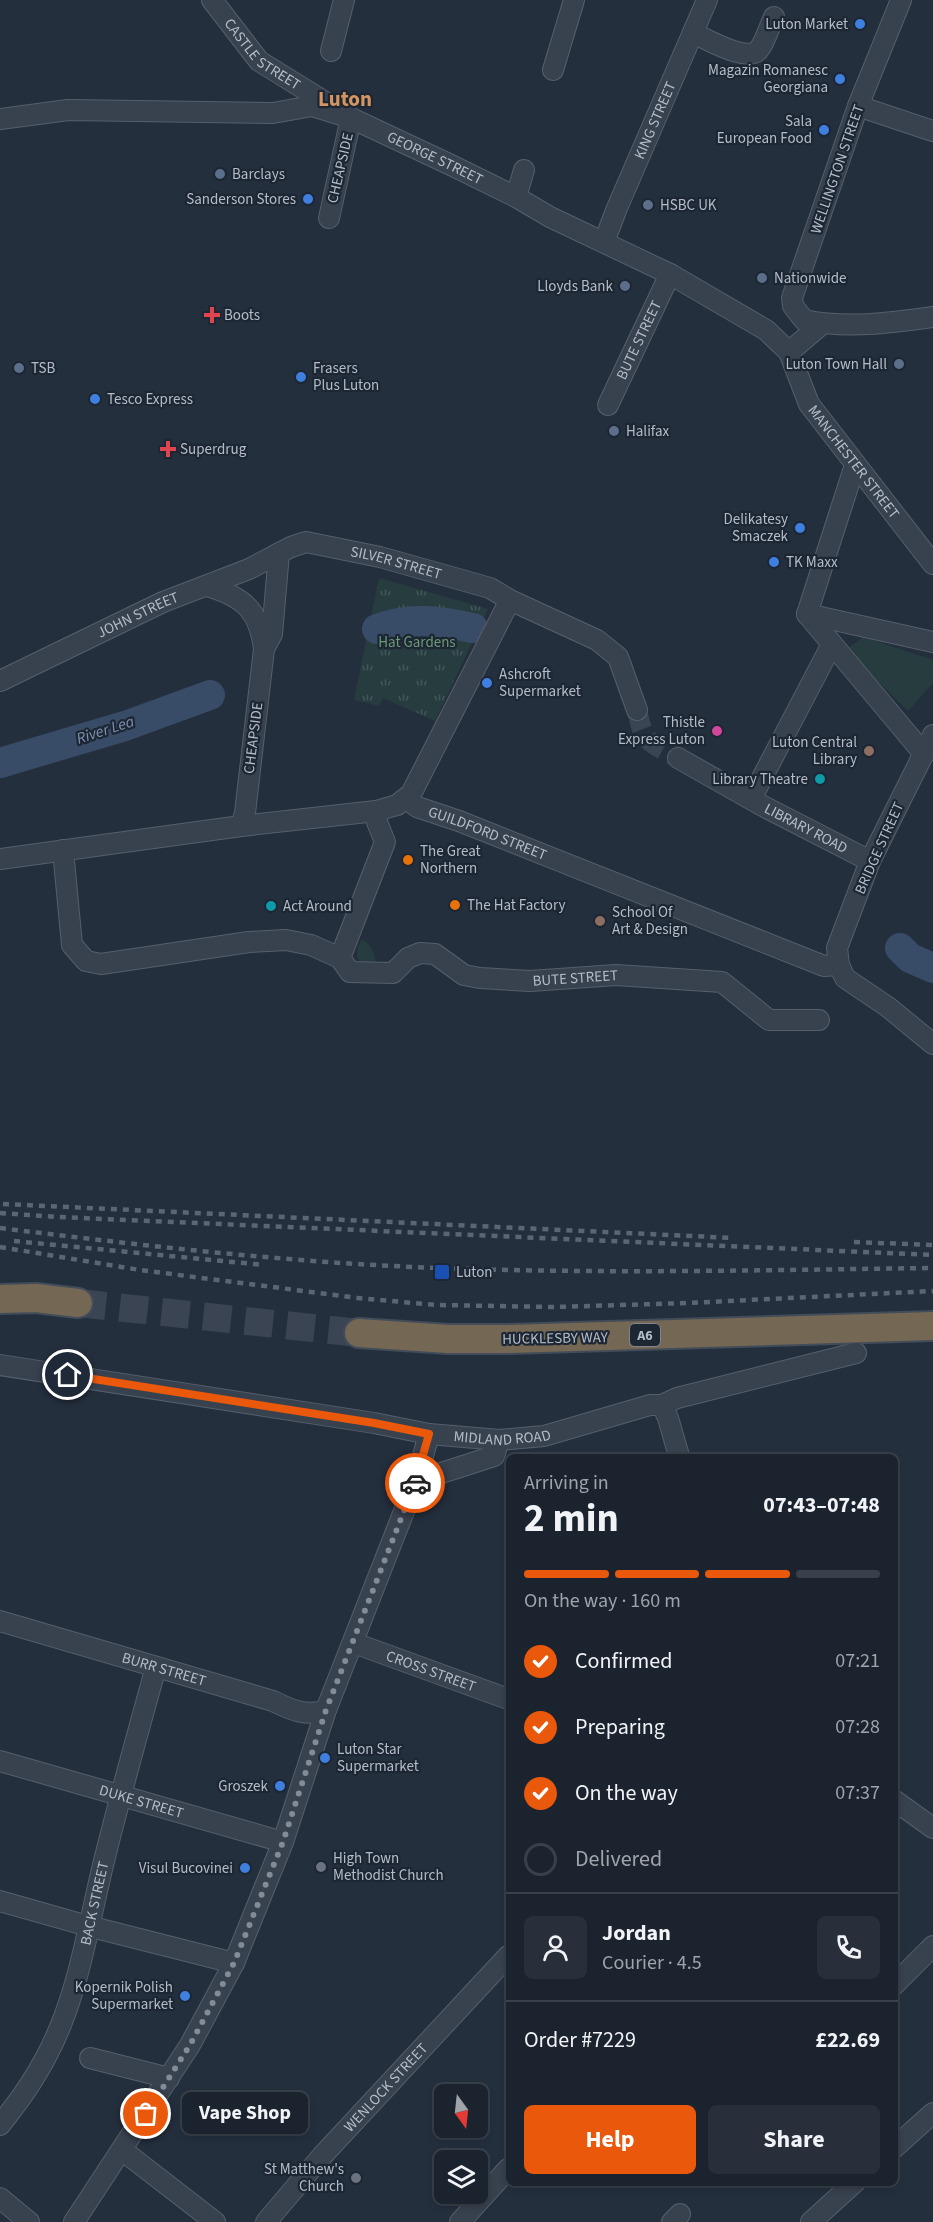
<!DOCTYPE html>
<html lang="en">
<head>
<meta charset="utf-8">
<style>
	:root { --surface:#1b232e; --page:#282f3a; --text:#f1f3f6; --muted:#a0a4aa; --line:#39404a; --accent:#ea580c }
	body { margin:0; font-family:"Source Sans 3",sans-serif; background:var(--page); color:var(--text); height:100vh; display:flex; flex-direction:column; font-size:22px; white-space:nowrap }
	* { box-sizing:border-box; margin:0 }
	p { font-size:20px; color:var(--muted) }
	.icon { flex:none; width:33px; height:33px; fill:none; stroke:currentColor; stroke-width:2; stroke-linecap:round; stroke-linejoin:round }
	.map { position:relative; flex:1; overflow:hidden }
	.sheet { position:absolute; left:506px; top:1454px; width:392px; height:732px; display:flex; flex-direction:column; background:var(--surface); border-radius:9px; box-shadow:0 3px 9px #0003,0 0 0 2px var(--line) }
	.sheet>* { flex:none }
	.needle { width:39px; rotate:165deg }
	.buttons { position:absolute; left:434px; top:2084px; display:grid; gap:12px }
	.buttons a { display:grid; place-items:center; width:54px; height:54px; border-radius:9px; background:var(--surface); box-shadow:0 3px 9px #0003,0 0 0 2px var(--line); font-size:30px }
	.pin { position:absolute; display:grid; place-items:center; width:51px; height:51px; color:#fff; margin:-26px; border:3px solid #fff; border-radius:50%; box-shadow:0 2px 6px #0007 }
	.courier { position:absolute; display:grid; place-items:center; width:60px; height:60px; margin:-30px; border:4px solid #ea580c; border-radius:50%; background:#fff; color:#222; box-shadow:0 2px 8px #0007 }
	.bubble { position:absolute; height:42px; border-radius:9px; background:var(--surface); box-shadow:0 3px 9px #0003,0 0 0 2px var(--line); font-size:20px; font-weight:700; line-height:42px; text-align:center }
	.overview em { font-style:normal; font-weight:700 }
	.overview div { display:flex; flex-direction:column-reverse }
	.overview { display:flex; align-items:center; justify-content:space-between; height:102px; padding:0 18px }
	h1 { font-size:39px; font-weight:700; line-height:45px }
	.bar { display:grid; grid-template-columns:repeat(4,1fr); gap:9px 6px; align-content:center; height:72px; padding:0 18px }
	.bar i { height:8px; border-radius:4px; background:var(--line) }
	.bar .on { background:var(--accent) }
	.bar p { grid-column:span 4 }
	.line { display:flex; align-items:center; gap:15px; padding:0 18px; border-top:2px solid var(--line) }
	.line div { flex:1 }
	.round { display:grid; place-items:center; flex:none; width:63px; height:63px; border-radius:9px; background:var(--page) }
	ol { padding:0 18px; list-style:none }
	li { display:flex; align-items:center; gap:18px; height:66px }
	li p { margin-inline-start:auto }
	li .icon { padding:6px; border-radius:50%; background:var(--accent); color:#fff; stroke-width:4 }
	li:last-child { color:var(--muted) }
	li i { width:33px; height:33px; border:3px solid var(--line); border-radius:50% }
	.primary-button { display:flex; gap:12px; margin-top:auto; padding:12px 18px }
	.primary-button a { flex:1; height:69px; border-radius:9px; background:var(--accent); color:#fff; font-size:24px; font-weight:700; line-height:69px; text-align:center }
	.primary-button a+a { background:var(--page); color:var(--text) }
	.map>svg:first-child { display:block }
	.grass { fill:#263c3f }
	.park { fill:url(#park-tufts) }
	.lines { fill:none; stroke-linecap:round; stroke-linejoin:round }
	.river { stroke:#394c67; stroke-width:30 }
	.minor-tunnel { stroke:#3a4453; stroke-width:20; stroke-dasharray:20 10; stroke-linecap:butt }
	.highway-tunnel { stroke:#3a4453; stroke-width:28; stroke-dasharray:28 14; stroke-linecap:butt }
	.minor-casing { stroke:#565f6c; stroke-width:22 }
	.highway-casing { stroke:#434c59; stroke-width:32 }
	.minor { stroke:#38414e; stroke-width:20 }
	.highway { stroke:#746855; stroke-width:28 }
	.rail { stroke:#5a6575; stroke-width:4.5; stroke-dasharray:6 6; stroke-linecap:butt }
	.done { stroke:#828b98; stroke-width:6; stroke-dasharray:0 10.8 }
	.route { stroke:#ea580c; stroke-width:8 }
	.shop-dot { fill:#3f7fe0; stroke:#1d2633; stroke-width:2 }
	.service-dot { fill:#5c6f8a; stroke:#1d2633; stroke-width:2 }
	.health-dot { fill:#e0444e; stroke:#1d2633; stroke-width:2 }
	.hotel-dot { fill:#d1479c; stroke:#1d2633; stroke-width:2 }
	.education-dot { fill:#8d6e63; stroke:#1d2633; stroke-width:2 }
	.culture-dot { fill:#0f9aa8; stroke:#1d2633; stroke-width:2 }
	.food-dot { fill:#e8710a; stroke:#1d2633; stroke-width:2 }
	.transit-dot { fill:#1a4fb4; stroke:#1d2633; stroke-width:2 }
	.worship-dot { fill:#6b7280; stroke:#1d2633; stroke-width:2 }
	.labels { text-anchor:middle; stroke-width:4.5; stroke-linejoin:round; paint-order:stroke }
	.shield { fill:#1d2633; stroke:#878f9c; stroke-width:1.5 }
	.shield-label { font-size:14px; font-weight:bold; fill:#b4bcc9 }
	.poi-label { font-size:15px; fill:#b4bcc9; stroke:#1d2633; text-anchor:start }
	.street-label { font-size:15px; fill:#b4bcc9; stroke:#1d2633 }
	.park-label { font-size:15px; fill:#6b9a76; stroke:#1d2633 }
	.water-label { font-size:16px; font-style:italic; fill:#7c92b1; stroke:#1d2633 }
	.district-label { font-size:21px; font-weight:bold; fill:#d59563; stroke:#1d2633 }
</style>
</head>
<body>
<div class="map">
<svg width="933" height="2222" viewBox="0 0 933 2222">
	<defs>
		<pattern id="park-tufts" width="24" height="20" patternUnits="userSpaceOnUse" patternTransform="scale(1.5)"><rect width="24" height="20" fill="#263c3f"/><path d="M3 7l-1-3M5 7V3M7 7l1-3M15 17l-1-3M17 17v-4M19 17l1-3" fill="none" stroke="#435659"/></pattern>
	</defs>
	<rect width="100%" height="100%" fill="#242f3e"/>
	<path class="grass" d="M863 637 933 660V683L908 711 846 650Z
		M362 939C372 945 375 954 376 965L364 966C354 956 356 950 362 939Z"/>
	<path class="park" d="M379 578 488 609 435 721 383 698 379 706 354 700Z"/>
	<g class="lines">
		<path class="river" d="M377 629C411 616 439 621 473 628
			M0 763 125 726 210 695
			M900 948 910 958 933 968"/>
		<path class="minor-tunnel" d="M637 710C644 744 649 742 678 758"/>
		<path class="highway-tunnel" d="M78 1303 359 1333"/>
		<g class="minor-casing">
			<g id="minor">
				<path id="s1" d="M212 0 259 61 351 118 329 218"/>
				<path d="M901 0 858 106 792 298 793 306 804 320C847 329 890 323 933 317"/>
				<path d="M693 33C707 39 750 65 760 48 766 39 769 27 774 17"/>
				<path d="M331 51 344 0"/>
				<path d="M553 70 574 0"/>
				<path d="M858 106 933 131"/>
				<path id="s2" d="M0 119 68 110 273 113 312 106 351 118 453 166 516 197 550 217 670 274 766 330 789 352 809 404 933 564"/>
				<path d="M516 197 524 170"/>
				<path id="s3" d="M604 242 617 208 707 0"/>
				<path d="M789 352 822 324"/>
				<path id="s4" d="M608 405 670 274"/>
				<path d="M207 586C244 597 259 610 264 649L245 813 241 826"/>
				<path d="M807 614 924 754"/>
				<path d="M807 614 855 465"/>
				<path d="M807 614 933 642"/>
				<path d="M265 647 272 634 279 553"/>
				<path id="s5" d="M0 681 163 602 249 569 291 547 306 542 380 557 490 588 510 600 597 640 618 657 637 710"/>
				<path d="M933 735 870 861 837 948 839 965 845 978 888 1007 933 1044"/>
				<path id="s6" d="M678 758 761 805 870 861"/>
				<path id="s7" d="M407 799 417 807 459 821 824 966 839 965"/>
				<path d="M751 799 832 644"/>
				<path id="s8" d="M63 850 72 945 86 961 101 964 249 942 286 940 311 945 340 958 350 972 393 973 408 958 420 953 435 954 464 975 480 978 530 981 616 975 722 982 769 1020H819"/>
				<path d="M0 859 241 826 376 811 397 805 411 794 510 600"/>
				<path d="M340 958 385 842 377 822 376 811"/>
				<path id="s9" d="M0 1365 374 1423 429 1434 499 1440 544 1436 650 1405H662L677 1398 856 1353"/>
				<path d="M662 1405 668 1418 679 1456"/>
				<path d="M417 1478 429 1477 494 1456 499 1440"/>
				<path id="s10" d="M0 1621 273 1701C291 1710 307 1717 326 1710"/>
				<path id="s11" d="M354 1643 508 1699"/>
				<path id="s12" d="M0 1761 283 1842"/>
				<path d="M894 1800 933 1828"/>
				<path d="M0 1901 88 1926 234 1963"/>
				<path d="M894 1985 933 1946"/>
				<path d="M90 2058 169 2078"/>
				<path id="s13" d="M0 2125C17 2104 33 2082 46 2057 78 1998 88 1926 104 1861 120 1796 138 1732 156 1667"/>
				<path d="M894 2148 933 2113"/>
				<path d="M122 2150 215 2222"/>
				<path d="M0 2198 29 2222"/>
				<path d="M74 2222 190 2045 234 1963 283 1842 326 1710 417 1478 429 1434"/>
				<path id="s14" d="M266 2222 322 2156 508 1956"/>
				<path d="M460 2222 508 2169"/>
				<path d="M672 2222 680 2214"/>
				<path d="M811 2222 855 2182"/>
			</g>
		</g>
		<g class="highway-casing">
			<path id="highway" d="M0 1299 36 1298 78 1303
				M359 1333 448 1339H509L933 1326"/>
		</g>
		<use href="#minor" class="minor"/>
		<use href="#highway" class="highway"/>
		<path class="rail" d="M3 1204 734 1238
			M0 1213 58 1217 933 1255
			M0 1228C146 1246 293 1263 440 1268 603 1274 769 1270 933 1268
			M14 1241 264 1265
			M854 1242 933 1245
			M0 1247 140 1270 358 1298 436 1305 555 1307 688 1303 933 1291"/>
	</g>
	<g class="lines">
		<path class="done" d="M146 2114 190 2045 234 1963 283 1842 326 1710 415 1483"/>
		<path class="route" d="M68 1375 374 1423 429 1434 415 1483"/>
	</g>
	<g class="shop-dot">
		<circle cx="860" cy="24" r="6"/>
		<circle cx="840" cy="79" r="6"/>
		<circle cx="824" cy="130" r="6"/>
		<circle cx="308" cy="199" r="6"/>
		<circle cx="301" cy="377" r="6"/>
		<circle cx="95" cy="399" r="6"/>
		<circle cx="800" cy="528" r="6"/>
		<circle cx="774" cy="562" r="6"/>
		<circle cx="487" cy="683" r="6"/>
		<circle cx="325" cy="1758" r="6"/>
		<circle cx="280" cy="1786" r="6"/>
		<circle cx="245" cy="1868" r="6"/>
		<circle cx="185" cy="1996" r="6"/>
	</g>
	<g class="service-dot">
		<circle cx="220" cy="174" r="6"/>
		<circle cx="648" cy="205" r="6"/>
		<circle cx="762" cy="278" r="6"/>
		<circle cx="625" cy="286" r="6"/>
		<circle cx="899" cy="364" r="6"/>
		<circle cx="19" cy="368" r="6"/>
		<circle cx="614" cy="431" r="6"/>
	</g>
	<g class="health-dot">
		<path d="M209 306h6v6h6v6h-6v6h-6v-6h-6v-6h6z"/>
		<path d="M165 440h6v6h6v6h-6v6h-6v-6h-6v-6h6z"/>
	</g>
	<circle class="hotel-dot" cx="717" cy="731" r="6"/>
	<g class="education-dot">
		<circle cx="869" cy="751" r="6"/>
		<circle cx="600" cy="921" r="6"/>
	</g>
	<g class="culture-dot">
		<circle cx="820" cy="779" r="6"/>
		<circle cx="271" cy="906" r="6"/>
	</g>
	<g class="food-dot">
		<circle cx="408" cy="860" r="6"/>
		<circle cx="455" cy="905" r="6"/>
	</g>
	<rect class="transit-dot" x="434" y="1264" width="16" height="16" rx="3"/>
	<g class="worship-dot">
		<circle cx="321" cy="1867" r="6"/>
		<circle cx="356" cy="2178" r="6"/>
	</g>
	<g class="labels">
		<rect class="shield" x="630" y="1324" width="30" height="22" rx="4.5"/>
		<g class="shield-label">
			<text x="645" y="1340">A6</text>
		</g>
		<g class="poi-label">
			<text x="848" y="29" text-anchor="end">Luton Market</text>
			<text x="828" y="75" text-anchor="end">Magazin Romanesc<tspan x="828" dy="17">Georgiana</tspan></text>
			<text x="812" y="126" text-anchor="end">Sala<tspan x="812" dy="17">European Food</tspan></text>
			<text x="232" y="179">Barclays</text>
			<text x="296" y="204" text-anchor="end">Sanderson Stores</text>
			<text x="660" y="210">HSBC UK</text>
			<text x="774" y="283">Nationwide</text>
			<text x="613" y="291" text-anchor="end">Lloyds Bank</text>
			<text x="224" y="320">Boots</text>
			<text x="887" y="369" text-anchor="end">Luton Town Hall</text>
			<text x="31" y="373">TSB</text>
			<text x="313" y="373">Frasers<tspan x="313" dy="17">Plus Luton</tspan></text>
			<text x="107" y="404">Tesco Express</text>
			<text x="626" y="436">Halifax</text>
			<text x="180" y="454">Superdrug</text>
			<text x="788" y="524" text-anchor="end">Delikatesy<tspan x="788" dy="17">Smaczek</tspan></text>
			<text x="786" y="567">TK Maxx</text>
			<text x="499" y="679">Ashcroft<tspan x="499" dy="17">Supermarket</tspan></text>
			<text x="705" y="727" text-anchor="end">Thistle<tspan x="705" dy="17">Express Luton</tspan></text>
			<text x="857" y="747" text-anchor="end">Luton Central<tspan x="857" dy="17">Library</tspan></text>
			<text x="808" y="784" text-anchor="end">Library Theatre</text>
			<text x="420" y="856">The Great<tspan x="420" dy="17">Northern</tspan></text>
			<text x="467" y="910">The Hat Factory</text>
			<text x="283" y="911">Act Around</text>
			<text x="612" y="917">School Of<tspan x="612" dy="17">Art &amp; Design</tspan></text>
			<text x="456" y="1277">Luton</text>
			<text x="337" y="1754">Luton Star<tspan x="337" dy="17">Supermarket</tspan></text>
			<text x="268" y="1791" text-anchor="end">Groszek</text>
			<text x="333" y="1863">High Town<tspan x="333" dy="17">Methodist Church</tspan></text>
			<text x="233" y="1873" text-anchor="end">Visul Bucovinei</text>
			<text x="173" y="1992" text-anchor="end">Kopernik Polish<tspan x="173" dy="17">Supermarket</tspan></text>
			<text x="344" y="2174" text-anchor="end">St Matthew's<tspan x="344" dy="17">Church</tspan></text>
		</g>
		<g class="street-label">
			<text dy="5" stroke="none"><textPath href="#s1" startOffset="75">CASTLE STREET</textPath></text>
			<text dy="5" stroke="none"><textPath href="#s3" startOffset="132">KING STREET</textPath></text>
			<text dy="5" stroke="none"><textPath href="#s2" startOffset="447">GEORGE STREET</textPath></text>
			<text transform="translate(340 168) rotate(-77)" y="5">CHEAPSIDE</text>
			<text transform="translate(837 169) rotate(-71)" y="5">WELLINGTON STREET</text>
			<text dy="5" stroke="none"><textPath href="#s4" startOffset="72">BUTE STREET</textPath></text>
			<text dy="5" stroke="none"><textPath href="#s2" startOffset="981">MANCHESTER STREET</textPath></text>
			<text dy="5" stroke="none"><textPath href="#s5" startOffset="429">SILVER STREET</textPath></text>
			<text dy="5" stroke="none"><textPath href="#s5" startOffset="153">JOHN STREET</textPath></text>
			<text transform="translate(253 738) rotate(-83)" y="5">CHEAPSIDE</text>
			<text dy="5" stroke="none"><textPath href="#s6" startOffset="146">LIBRARY ROAD</textPath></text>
			<text dy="5" stroke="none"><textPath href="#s7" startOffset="88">GUILDFORD STREET</textPath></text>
			<text transform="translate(879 848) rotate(-66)" y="5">BRIDGE STREET</text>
			<text dy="5" stroke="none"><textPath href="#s8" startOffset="633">BUTE STREET</textPath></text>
			<text transform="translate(555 1338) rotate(-1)" y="5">HUCKLESBY WAY</text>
			<text dy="5" stroke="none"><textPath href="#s9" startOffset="508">MIDLAND ROAD</textPath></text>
			<text dy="5" stroke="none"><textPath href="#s10" startOffset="171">BURR STREET</textPath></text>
			<text dy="5" stroke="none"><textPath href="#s11" startOffset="82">CROSS STREET</textPath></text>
			<text dy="5" stroke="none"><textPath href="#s12" startOffset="147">DUKE STREET</textPath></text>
			<text dy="5" stroke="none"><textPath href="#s13" startOffset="244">BACK STREET</textPath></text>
			<text dy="5" stroke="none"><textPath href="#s14" startOffset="180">WENLOCK STREET</textPath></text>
		</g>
		<g class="park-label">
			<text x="417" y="647">Hat Gardens</text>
		</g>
		<g class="water-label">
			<text transform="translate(105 729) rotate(-18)" y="6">River Lea</text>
		</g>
		<g class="district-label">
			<text x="345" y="106">Luton</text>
		</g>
	</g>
</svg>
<div class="buttons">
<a><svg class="needle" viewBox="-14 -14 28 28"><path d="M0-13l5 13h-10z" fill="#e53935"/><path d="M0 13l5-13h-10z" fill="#a0a4aa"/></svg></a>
<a><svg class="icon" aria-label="layers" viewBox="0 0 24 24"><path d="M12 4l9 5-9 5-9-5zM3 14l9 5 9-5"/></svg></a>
</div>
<div class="pin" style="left:146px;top:2114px;background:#ea580c"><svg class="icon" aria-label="bag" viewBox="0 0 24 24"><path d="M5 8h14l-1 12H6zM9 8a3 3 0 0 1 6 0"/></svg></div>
<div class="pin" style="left:68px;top:1375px;background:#1f2937"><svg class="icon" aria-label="home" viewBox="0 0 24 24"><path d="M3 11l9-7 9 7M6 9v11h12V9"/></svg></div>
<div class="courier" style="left:415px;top:1483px"><svg class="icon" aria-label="car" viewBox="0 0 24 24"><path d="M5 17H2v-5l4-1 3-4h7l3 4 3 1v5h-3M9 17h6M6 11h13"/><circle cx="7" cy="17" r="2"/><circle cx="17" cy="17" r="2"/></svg></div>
<div class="bubble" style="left:182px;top:2092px;width:126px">Vape Shop</div>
<section class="sheet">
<div class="overview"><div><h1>2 min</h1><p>Arriving in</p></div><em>07:43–07:48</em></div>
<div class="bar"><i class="on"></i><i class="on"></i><i class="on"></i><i></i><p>On the way · 160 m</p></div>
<ol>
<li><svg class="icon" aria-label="check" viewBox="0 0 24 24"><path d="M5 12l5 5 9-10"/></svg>Confirmed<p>07:21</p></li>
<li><svg class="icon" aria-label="check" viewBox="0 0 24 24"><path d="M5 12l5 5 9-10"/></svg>Preparing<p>07:28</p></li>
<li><svg class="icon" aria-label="check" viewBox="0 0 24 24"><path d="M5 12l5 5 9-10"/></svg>On the way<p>07:37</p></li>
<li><i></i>Delivered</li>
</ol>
<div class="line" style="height:108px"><a class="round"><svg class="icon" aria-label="person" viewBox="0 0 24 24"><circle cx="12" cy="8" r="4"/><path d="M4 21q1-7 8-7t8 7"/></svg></a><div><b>Jordan</b><p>Courier · 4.5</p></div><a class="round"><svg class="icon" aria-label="phone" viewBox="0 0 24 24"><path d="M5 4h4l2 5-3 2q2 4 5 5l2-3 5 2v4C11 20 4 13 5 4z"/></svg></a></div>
<div class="line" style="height:78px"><div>Order #7229</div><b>£22.69</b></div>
<div class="primary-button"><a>Help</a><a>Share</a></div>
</section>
</div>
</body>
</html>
